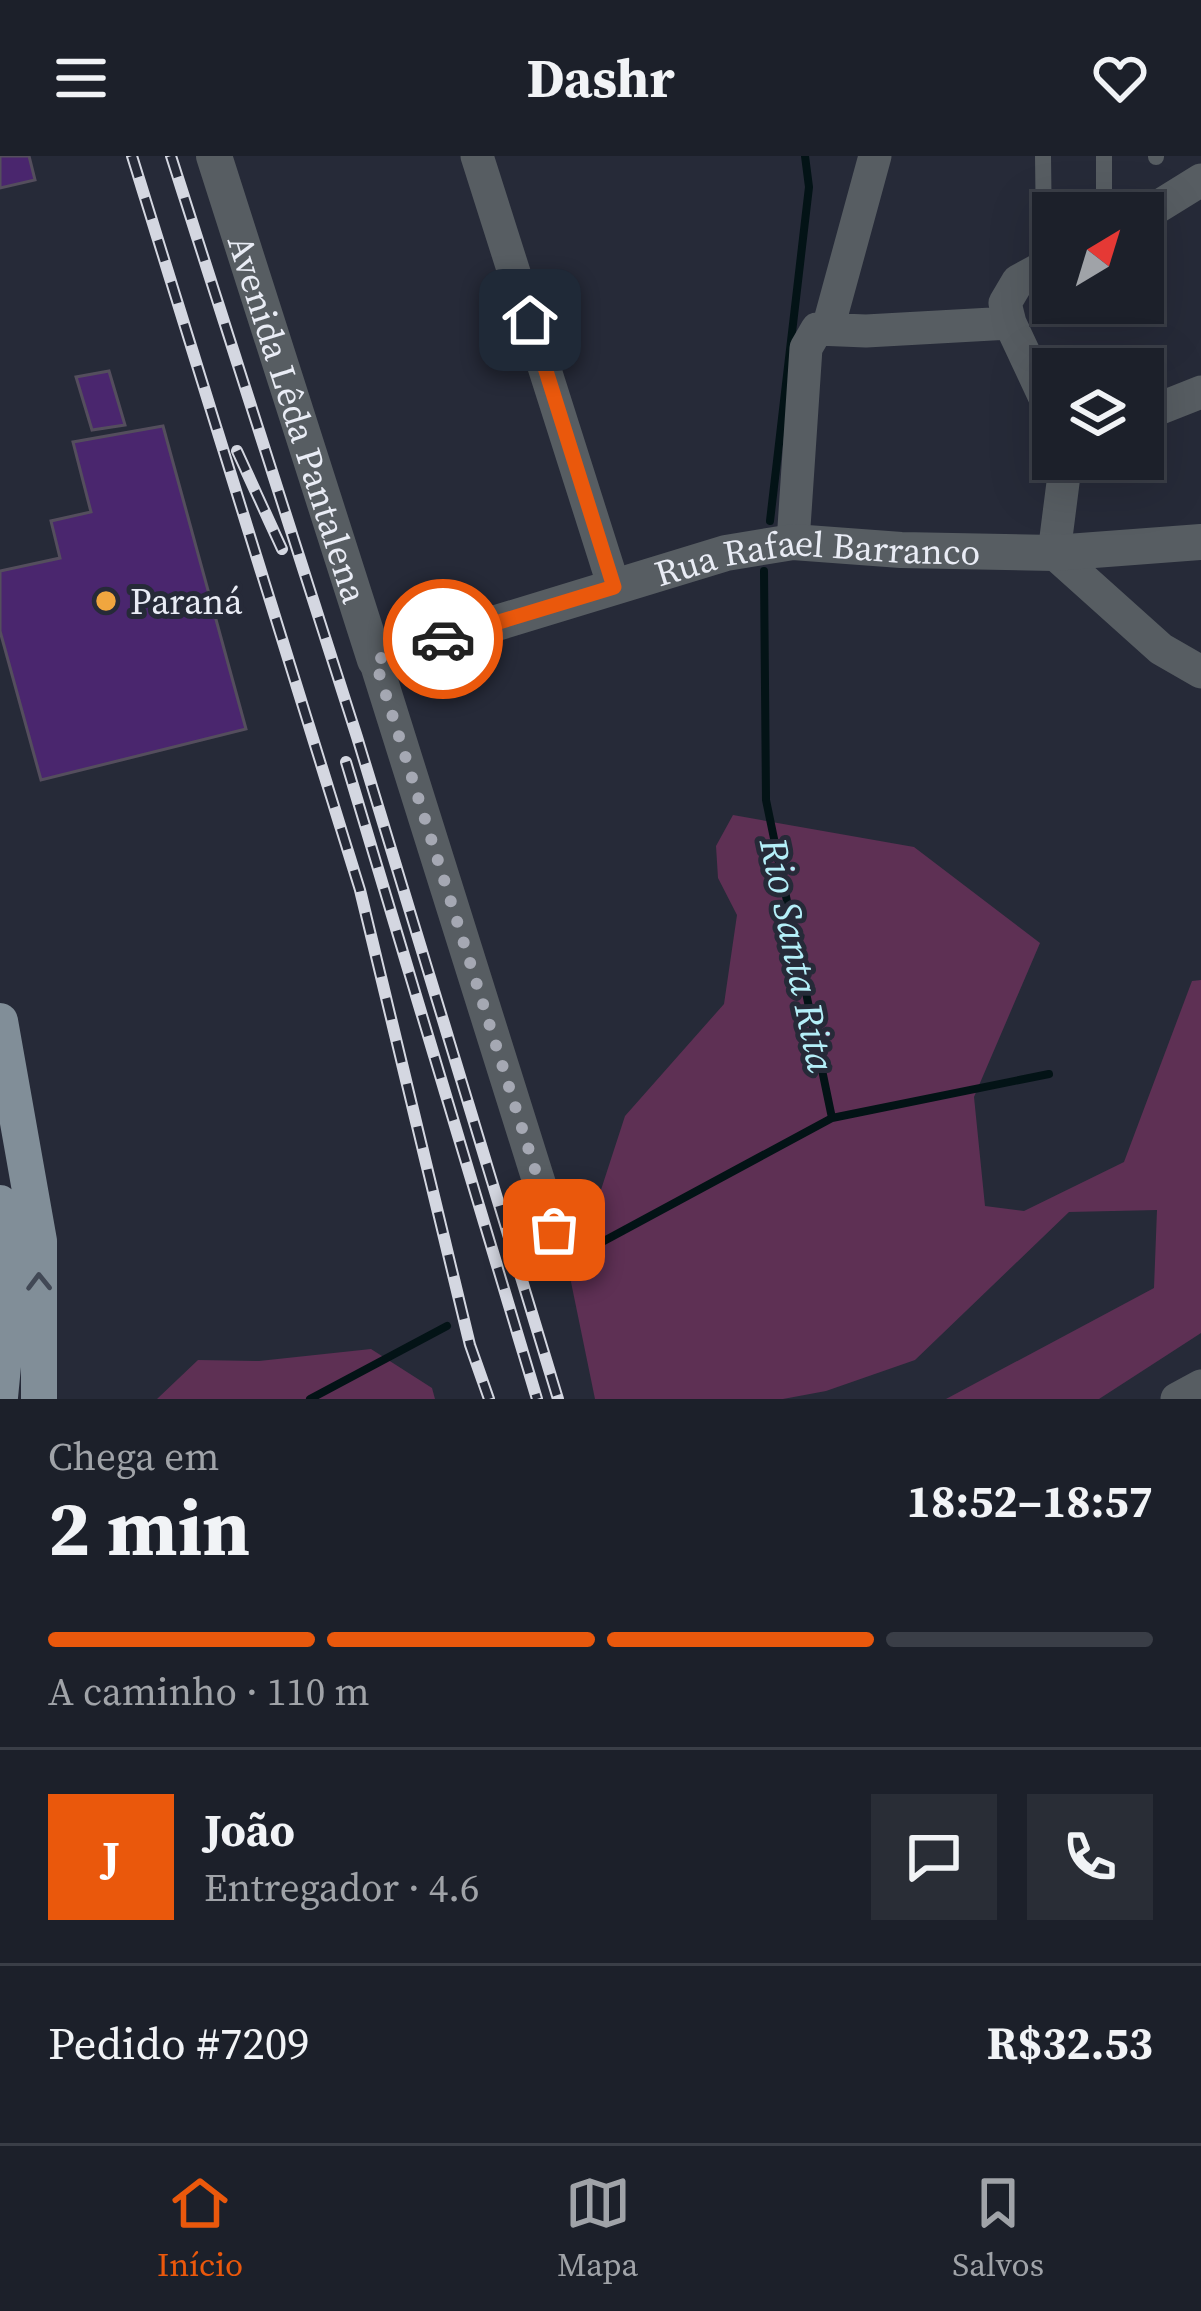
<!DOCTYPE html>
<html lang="pt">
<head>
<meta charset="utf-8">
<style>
	:root { --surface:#1c202a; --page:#292d36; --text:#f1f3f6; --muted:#a0a3a8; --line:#3a3e47; --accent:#ea580c }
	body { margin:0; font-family:"Source Serif 4",serif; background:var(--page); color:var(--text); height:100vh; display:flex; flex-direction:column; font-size:45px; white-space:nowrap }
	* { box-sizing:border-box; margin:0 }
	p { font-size:39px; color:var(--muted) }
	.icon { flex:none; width:66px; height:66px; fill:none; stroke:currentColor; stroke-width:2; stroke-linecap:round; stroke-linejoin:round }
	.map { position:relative; height:1243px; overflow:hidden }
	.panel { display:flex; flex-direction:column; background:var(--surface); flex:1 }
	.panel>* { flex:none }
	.needle { width:78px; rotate:38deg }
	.buttons { position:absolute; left:1032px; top:36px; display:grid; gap:24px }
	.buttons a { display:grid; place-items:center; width:132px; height:132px; border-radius:0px; background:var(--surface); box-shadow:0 12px 48px #0002,0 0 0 3px var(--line); font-size:60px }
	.pin { position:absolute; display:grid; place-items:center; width:102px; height:102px; color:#fff; margin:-51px; border-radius:24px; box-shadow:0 6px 18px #0006 }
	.courier { position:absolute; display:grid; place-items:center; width:120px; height:120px; margin:-60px; border:9px solid #ea580c; border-radius:50%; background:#fff; color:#222; box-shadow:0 3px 15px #0007 }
	.headline em { font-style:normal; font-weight:700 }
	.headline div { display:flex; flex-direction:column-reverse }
	.headline { display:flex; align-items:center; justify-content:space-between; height:204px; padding:0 48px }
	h1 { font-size:78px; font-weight:700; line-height:90px }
	.bar { display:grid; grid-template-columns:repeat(4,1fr); gap:18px 12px; align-content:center; height:144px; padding:0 48px }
	.bar i { height:15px; border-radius:9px; background:var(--line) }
	.bar .selected { background:var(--accent) }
	.bar p { grid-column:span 4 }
	.line { display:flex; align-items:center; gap:30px; padding:0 48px; border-top:3px solid var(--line) }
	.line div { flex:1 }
	.round { display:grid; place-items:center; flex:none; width:126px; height:126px; border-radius:0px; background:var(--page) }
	header { display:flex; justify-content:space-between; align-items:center; height:156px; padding:0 48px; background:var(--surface); font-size:54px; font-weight:700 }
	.menu { display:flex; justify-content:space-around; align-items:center; height:168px; border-top:3px solid var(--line); background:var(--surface); font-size:33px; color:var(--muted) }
	.menu a { display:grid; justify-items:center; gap:6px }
	.menu .selected { color:var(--accent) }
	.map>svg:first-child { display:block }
	.green { fill:#5e3054 }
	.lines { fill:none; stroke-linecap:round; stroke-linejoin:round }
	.stream { stroke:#031316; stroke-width:8 }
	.building { fill:#4a266e; stroke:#544e5d; stroke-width:3 }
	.service { stroke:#575d62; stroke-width:16 }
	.minor { stroke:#575d62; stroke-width:33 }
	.tertiary { stroke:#575d62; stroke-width:36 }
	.primary { stroke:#818e98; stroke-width:36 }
	.rail-casing { stroke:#d4d7e1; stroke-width:12 }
	.rail { stroke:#262a38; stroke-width:8; stroke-dasharray:22; stroke-linecap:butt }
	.oneway { stroke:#414855 }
	.done { stroke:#a5a8b3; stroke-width:12; stroke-dasharray:0 21.6 }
	.route { stroke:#ea580c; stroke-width:15 }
	.poi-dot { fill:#f0a63f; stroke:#262a38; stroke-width:4.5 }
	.labels { text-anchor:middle; stroke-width:10; stroke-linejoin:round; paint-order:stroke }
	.street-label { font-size:36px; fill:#e9ecf5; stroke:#262a38 }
	.poi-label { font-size:36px; fill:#e9ecf5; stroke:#262a38; text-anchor:start }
	.water-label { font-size:39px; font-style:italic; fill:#b4eff8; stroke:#262a38 }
</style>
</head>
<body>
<header><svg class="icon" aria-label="menu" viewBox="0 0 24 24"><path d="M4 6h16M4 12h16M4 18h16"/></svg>Dashr<svg class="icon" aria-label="heart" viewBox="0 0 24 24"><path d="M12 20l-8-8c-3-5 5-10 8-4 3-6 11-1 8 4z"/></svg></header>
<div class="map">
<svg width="1201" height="1243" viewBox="0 0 1201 1243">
	<rect width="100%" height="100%" fill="#262a38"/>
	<path class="green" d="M733 659 914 691 1040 787 974 941 985 1050 1024 1055 1124 1006 1192 825 1201 824V1177L1099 1243H946L1154 1132 1157 1054 1069 1056 915 1204 826 1235 783 1243H595L571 1126 625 960 724 848 737 759 718 722 716 690Z
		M371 1193 432 1232 435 1243H157L198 1204 259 1205Z"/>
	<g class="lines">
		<path class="stream" d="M770 365 809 31 805 0
			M764 415 766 644 832 962 1049 918
			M539 1120 832 962
			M310 1243 447 1170"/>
	</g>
	<path class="building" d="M0 0H29L35 24 0 32Z
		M109 215 125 269 92 274 76 221Z
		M163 270 246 573 41 624 0 475V415L60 402 51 365 91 356 73 286Z"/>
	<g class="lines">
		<path class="service" d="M1043 0 1044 81
			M1104 0V38
			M1156 1V0"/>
		<path class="minor" d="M477 0 614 431
			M1143 60 1201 24
			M1053 106 1018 125 1005 147 1010 167 1053 259
			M828 172 875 0
			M1143 259 1201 236
			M1072 303 1064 319 1054 397 1161 493 1201 516
			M793 386 806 192 817 173 866 175 1010 167
			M375 504 554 1074
			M1177 1243 1201 1230"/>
		<path class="tertiary" id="s1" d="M214 0 375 504 726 397 793 386 901 394 1054 397 1201 386"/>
		<path class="primary" d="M0 865 39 1085V1243
			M0 1047 11 1128 0 1241"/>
		<g class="rail-casing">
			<path id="rail" d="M132 0 360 734 470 1189 489 1243
				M171 0 357 581 558 1243
				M237 295 282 393
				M346 606 537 1243"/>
		</g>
		<use href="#rail" class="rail"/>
	</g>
	<defs><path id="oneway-chevron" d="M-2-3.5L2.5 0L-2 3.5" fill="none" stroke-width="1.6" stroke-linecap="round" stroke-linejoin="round" transform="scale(3)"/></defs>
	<use class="oneway" href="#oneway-chevron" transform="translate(39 1126) rotate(-91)"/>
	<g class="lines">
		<path class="done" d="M443 483 375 504 554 1074"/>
		<path class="route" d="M443 483 614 431 530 164"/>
	</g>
	<circle class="poi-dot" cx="106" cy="445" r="12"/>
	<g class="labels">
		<g class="street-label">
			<text dy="13" stroke="none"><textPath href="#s1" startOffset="276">Avenida Lêda Pantalena</textPath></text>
			<text dy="13" stroke="none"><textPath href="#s1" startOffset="987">Rua Rafael Barranco</textPath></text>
		</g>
		<g class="poi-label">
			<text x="130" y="458">Paraná</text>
		</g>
		<g class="water-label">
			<text transform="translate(798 799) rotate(78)" y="14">Rio Santa Rita</text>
		</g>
	</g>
</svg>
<div class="buttons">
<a><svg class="needle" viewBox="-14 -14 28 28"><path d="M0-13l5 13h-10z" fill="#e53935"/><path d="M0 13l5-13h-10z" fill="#a0a3a8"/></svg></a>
<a><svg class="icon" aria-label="layers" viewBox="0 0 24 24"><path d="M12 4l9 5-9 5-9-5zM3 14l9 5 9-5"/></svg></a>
</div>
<div class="pin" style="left:554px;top:1074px;background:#ea580c"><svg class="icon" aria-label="bag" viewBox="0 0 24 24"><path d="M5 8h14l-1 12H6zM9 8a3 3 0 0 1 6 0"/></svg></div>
<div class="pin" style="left:530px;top:164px;background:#1f2937"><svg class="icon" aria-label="home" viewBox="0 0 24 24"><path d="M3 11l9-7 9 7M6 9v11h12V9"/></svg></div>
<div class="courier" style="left:443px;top:483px"><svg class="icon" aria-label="car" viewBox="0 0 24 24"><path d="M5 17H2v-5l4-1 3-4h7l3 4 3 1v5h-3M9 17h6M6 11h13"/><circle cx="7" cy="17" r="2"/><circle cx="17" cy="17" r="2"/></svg></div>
</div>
<section class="panel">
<div class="headline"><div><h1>2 min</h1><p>Chega em</p></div><em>18:52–18:57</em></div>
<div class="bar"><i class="selected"></i><i class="selected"></i><i class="selected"></i><i></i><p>A caminho · 110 m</p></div>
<div class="line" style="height:216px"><b class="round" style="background:var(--accent);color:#fff">J</b><div><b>João</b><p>Entregador · 4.6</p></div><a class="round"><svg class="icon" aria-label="chat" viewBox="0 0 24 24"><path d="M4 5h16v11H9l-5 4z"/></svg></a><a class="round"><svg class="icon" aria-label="phone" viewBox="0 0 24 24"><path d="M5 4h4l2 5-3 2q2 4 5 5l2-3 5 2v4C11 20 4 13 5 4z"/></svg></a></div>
<div class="line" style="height:156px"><div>Pedido #7209</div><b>R$32.53</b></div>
</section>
<nav class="menu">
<a class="selected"><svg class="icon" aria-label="home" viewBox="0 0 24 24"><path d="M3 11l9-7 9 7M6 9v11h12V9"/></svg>Início</a>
<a><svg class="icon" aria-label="map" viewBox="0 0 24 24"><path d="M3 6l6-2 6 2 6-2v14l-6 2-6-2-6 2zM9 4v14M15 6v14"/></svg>Mapa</a>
<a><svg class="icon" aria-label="saved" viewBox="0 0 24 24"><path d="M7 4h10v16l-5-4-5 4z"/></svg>Salvos</a>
</nav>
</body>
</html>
